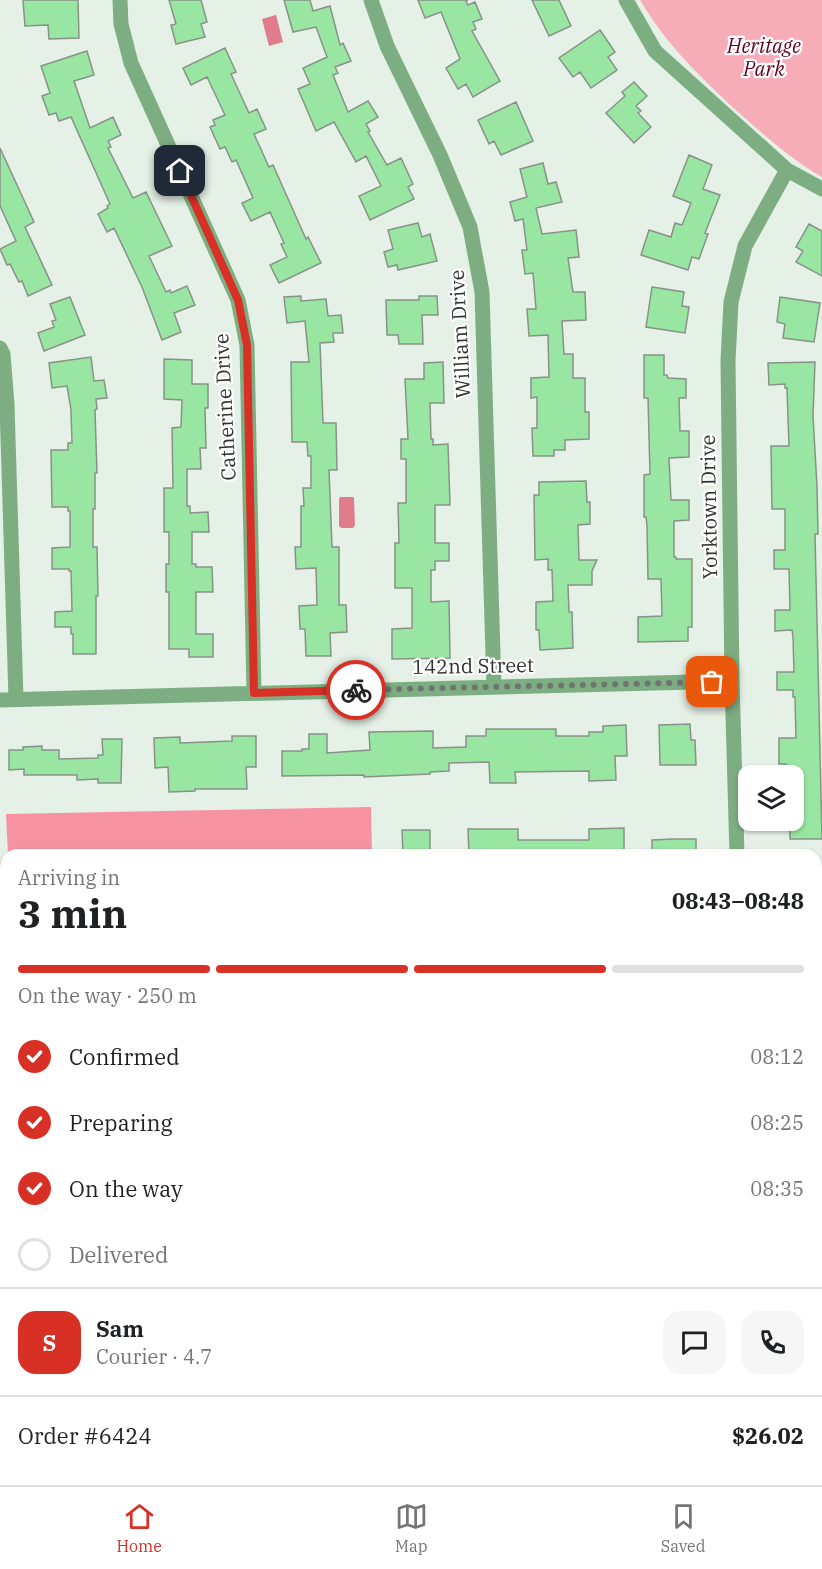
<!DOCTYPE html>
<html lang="en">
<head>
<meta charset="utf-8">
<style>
	:root { --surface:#fff; --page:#f6f6f6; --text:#202124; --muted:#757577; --line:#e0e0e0; --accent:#d93025 }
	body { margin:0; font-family:"IBM Plex Serif",serif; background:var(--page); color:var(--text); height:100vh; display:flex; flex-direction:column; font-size:22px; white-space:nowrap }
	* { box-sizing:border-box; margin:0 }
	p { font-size:20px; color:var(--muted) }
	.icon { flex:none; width:33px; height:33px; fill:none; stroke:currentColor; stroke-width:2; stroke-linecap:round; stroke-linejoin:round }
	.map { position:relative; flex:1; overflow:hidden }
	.details { position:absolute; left:0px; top:849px; width:822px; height:636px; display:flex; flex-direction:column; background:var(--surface); border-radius:18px 18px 0 0; box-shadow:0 2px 4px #0004 }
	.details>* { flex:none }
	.tools { position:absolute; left:738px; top:765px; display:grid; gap:12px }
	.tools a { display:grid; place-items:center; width:66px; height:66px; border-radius:12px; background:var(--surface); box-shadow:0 2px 4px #0004; font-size:30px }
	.pin { position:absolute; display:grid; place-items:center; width:51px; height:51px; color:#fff; margin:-26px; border-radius:12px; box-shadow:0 3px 9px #0006 }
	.courier { position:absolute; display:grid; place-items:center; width:60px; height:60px; margin:-30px; border:4px solid #d93025; border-radius:50%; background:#fff; color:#222; box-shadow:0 2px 8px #0007 }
	.overview em { font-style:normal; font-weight:700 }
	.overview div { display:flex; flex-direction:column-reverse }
	.overview { display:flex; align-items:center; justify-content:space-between; height:102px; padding:0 18px }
	h1 { font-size:39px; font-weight:700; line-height:45px }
	.bar { display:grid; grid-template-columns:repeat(4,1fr); gap:9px 6px; align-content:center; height:72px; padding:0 18px }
	.bar i { height:8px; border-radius:4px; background:var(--line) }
	.bar .on { background:var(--accent) }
	.bar p { grid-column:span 4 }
	.line { display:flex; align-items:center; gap:15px; padding:0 18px; border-top:2px solid var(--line) }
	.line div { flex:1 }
	.round { display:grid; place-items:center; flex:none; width:63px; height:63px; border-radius:18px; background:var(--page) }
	ol { padding:0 18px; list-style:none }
	li { display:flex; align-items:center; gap:18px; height:66px }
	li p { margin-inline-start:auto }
	li .icon { padding:6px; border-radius:50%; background:var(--accent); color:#fff; stroke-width:4 }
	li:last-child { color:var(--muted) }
	li i { width:33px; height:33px; border:3px solid var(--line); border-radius:50% }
	.tabs { display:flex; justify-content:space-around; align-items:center; height:84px; border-top:2px solid var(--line); background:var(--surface); font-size:16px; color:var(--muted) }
	.tabs a { display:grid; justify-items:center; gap:3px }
	.tabs .on { color:var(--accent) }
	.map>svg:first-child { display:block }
	.green { fill:#f7adb7 }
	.forest { fill:#f792a1 }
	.water { fill:#df7d8d }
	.building { fill:#98e6a1; stroke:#889289; stroke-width:1.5 }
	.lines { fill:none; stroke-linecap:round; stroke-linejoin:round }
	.minor { stroke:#7dae82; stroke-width:15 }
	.major { stroke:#227334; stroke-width:15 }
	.done { stroke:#6e756f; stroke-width:6; stroke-dasharray:0 10.8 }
	.route { stroke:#d93025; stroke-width:8 }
	.labels { text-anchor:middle; stroke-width:4.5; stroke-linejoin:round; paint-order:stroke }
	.park-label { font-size:20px; font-style:italic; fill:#600423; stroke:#fff }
	.street-label { font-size:20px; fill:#2e332f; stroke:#fff }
</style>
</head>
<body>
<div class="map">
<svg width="822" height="1485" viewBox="0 0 822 1485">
	<rect width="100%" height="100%" fill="#e5f0e6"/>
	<path class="green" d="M640 0H822V177C791 159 764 135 737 111 700 77 666 44 640 0Z
		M0 862H6V1218H0Z
		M0 1421H6V1479H128L123 1485H0Z"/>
	<path class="forest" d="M371 807 372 855H8L6 814Z"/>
	<path class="water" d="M276 15 283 42 269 46 262 19Z
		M340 497H353L354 498 355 525 353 528H341L339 526V499Z"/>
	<path class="building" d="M23 0H78L79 38 49 39 48 25 25 26Z
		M169 0H201L207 22 201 24 205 37 176 44 171 25 176 24Z
		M284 0H310L313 11 330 6 340 45 343 43 351 61 335 67 338 73 333 75 348 112 368 101 378 117 366 124 370 131 368 132 387 165 401 158 413 184 408 187 414 199 370 220 359 196 381 186 366 156 356 162 334 122 316 131 298 89 310 84 303 68 327 57 316 27 293 32Z
		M418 0H468L466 1 468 5 475 2 482 19 473 22 476 29 472 31 500 81 473 97 466 84 458 89 446 68 460 59 441 12 425 18Z
		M532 0H559L571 26 549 36Z
		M600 30 615 52 608 57 617 70 591 88 580 72 573 77 559 58Z
		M225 48 236 72 231 74 249 113 257 109 266 129 254 134 269 167 273 165 306 239 308 237 321 263 279 283 270 265 287 257 281 244 284 243 270 212 251 221 242 203 253 198 236 160 232 162 225 147 220 149 210 127 215 125 213 120 225 115 207 77 191 85 183 68Z
		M87 51 94 75 74 81 90 128 113 117 121 135 108 141 111 147 108 148 133 198 146 192 172 246 149 256 166 292 170 290 171 293 187 286 195 305 174 313 181 332 162 340 142 287 114 228 107 232 98 214 108 208 107 206 110 204 71 117 59 121 56 113 49 115 42 96 50 93 41 66Z
		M634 82 647 96 636 106 641 111 638 113 651 127 634 143 606 113 625 96 622 92Z
		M516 102 533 141 501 155 494 141 489 144 478 120Z
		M0 148 34 222 25 227 52 285 28 296 22 281 19 282 10 264 7 265 0 249 16 241 0 206Z
		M689 155 712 165 703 189 720 195 705 233 708 234 699 259 692 257 688 270 641 255 649 230 671 237 675 223 682 225 691 203 673 196Z
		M543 163 548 184 556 182 562 202 536 208 542 234 576 230 579 257 568 258 573 292H585L586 320 562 321 564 354H573V378H585V412H589V439L565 440V450H554V456H533L532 428H537V397L531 398V378L549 377 548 335 529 336 527 309H536L533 273 525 274 522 250H527L523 219 515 221 510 202 527 197 520 169Z
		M418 223 422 237 430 234 437 261 398 270 397 265 388 267 384 252 393 249 388 230Z
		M809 224 822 231V276L796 262 803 251 796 247Z
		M652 287 684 292 682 306 689 307 685 333 646 327Z
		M301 296V301L326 299 328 316 341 315 343 333H333L334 342 320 343 323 423H336L337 470H329L332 547H339V605H346L347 632 330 633 331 656H306L305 629H300L299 606 317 605 316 568 296 569 295 547H301V506H304L303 488H311V456H308L307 442H292L291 362H309L305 321 287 323 284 297Z
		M419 296H437L438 315H422L423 344H399L398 335H387L386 300H419Z
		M70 297 85 335 44 351 38 333 54 327 52 321 56 320 50 304Z
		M780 297 820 303 814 342 783 338 785 324 777 322Z
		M644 355H664V375H667L668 378 686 379V398H679L680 431H689V457L669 458 671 500H689V520L674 521V557H676V559H692V627H688V641L638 642V617L662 616 661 579H648L647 526 646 517H644V475L650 474 648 398H644Z
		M91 357 94 381 104 380 107 398 96 399 97 409 95 410 97 473H95V509H93V547H97L98 596H96V654H73V634H71V627H55V612L72 611 71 571H69V569H52V548L70 547V511H68V507H52L51 450H68V443H72L71 410 67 386 52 388 49 363Z
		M164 359 192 360V384H208V408H205L206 448H200L201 469H187V506H190V513L208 512 209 532H192V564H196V567H212L213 592H196V634H213V657H189V649H169V592H166V564H169V532H164V488H173L172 428 181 427 182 400 164 399Z
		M443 362 444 403H430L431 439H433V445L448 444 450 505H435V543H449V561H435V570H431V602L449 601 450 658 392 659V629L412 628V588H395V543H399L398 503H406V459H401V439H408L405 379H424V363Z
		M815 362 813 416 817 486 818 534H815L822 839H790V820H794V776H786V764H779V738H796L795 697H793V690H777V672H794L793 637 792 630 775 631V610H790L789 569H774V550H785V509H772L771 446H789L787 388H785V384L769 385 768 363Z
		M586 481 587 502H590V524L578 525 579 560H597L592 571V585H568L569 612H572L573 648 540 650 539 630H536V602L553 601 552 570H548V559L535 560 534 495H539V482Z
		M690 724 691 740H695L696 765H660L659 725Z
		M626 725 627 756H615L616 780 589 781V771L515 772 516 783H490L489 762 449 763V771L430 772V774L364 777V775L282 776V751H302V749H309V734H327V753L370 750 369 732 433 731V748L466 747V736H486V729H556V736H589V732H603V726Z
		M232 736H256V767H246L247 789H195V791L169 792 168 767 155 768 154 738 180 737V743L232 741Z
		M102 739H122L121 783H98V779L77 780V775H24V769L9 770V750H23V747L42 746V750H59V759L98 758V755H103Z
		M624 828V855H469L468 829H518V840H589V829Z
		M402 830H430V855H403Z
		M673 839H696V855H652V840Z"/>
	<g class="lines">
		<path class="minor" d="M120 0 121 24 131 63 238 300 247 345 254 693
			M371 0 387 46 440 155 470 227 482 292 494 687
			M626 0 655 51 787 170 822 189
			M0 348 3 354 7 405 16 699
			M0 700 732 681
			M737 855 732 681 728 361 731 302 745 246 787 170
			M816 1065 822 1064
			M381 1479V1485
			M789 1479V1485"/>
		<path class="major" d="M816 1223H822
			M0 1245H6"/>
	</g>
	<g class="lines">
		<path class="done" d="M356 690 712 682"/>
		<path class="route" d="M180 171 238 300 247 345 254 693 356 690"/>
	</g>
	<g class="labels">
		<g class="park-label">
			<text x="764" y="53">Heritage<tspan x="764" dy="23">Park</tspan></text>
		</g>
		<g class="street-label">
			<text transform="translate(460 334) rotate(-93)" y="7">William Drive</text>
			<text transform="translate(225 407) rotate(-93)" y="7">Catherine Drive</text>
			<text transform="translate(709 507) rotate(-91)" y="7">Yorktown Drive</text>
			<text transform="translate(473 666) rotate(-1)" y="7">142nd Street</text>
		</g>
	</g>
</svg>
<div class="tools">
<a><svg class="icon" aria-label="layers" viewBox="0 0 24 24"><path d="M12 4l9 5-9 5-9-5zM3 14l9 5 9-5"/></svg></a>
</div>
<div class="pin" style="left:712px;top:682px;background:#ea580c"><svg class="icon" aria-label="bag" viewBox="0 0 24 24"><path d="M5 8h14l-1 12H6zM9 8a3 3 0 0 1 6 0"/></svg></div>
<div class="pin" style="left:180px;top:171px;background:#1f2937"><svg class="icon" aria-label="home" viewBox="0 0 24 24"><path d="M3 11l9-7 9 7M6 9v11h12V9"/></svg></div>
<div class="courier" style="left:356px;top:690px"><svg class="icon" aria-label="bike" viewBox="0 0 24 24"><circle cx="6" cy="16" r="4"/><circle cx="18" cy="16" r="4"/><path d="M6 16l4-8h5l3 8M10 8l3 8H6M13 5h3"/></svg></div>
<section class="details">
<div class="overview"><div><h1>3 min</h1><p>Arriving in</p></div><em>08:43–08:48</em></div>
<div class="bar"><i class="on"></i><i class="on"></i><i class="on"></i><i></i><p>On the way · 250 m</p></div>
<ol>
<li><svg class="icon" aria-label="check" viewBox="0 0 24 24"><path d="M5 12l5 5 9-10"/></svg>Confirmed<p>08:12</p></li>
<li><svg class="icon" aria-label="check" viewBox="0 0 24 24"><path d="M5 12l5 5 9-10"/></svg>Preparing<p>08:25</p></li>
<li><svg class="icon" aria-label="check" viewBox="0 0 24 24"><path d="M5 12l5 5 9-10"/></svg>On the way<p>08:35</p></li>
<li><i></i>Delivered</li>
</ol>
<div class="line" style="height:108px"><b class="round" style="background:var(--accent);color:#fff">S</b><div><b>Sam</b><p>Courier · 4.7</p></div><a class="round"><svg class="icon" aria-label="chat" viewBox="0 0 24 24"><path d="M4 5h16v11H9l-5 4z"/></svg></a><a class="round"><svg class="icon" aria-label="phone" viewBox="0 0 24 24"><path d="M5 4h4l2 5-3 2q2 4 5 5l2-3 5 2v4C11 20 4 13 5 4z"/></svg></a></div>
<div class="line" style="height:78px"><div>Order #6424</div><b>$26.02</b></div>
</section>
</div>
<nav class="tabs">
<a class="on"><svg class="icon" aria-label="home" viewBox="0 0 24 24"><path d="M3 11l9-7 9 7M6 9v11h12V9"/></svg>Home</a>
<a><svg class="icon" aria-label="map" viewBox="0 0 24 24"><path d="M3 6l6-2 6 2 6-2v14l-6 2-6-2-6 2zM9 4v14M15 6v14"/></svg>Map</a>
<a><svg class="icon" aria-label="saved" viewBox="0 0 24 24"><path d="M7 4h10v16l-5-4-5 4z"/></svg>Saved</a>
</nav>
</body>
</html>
